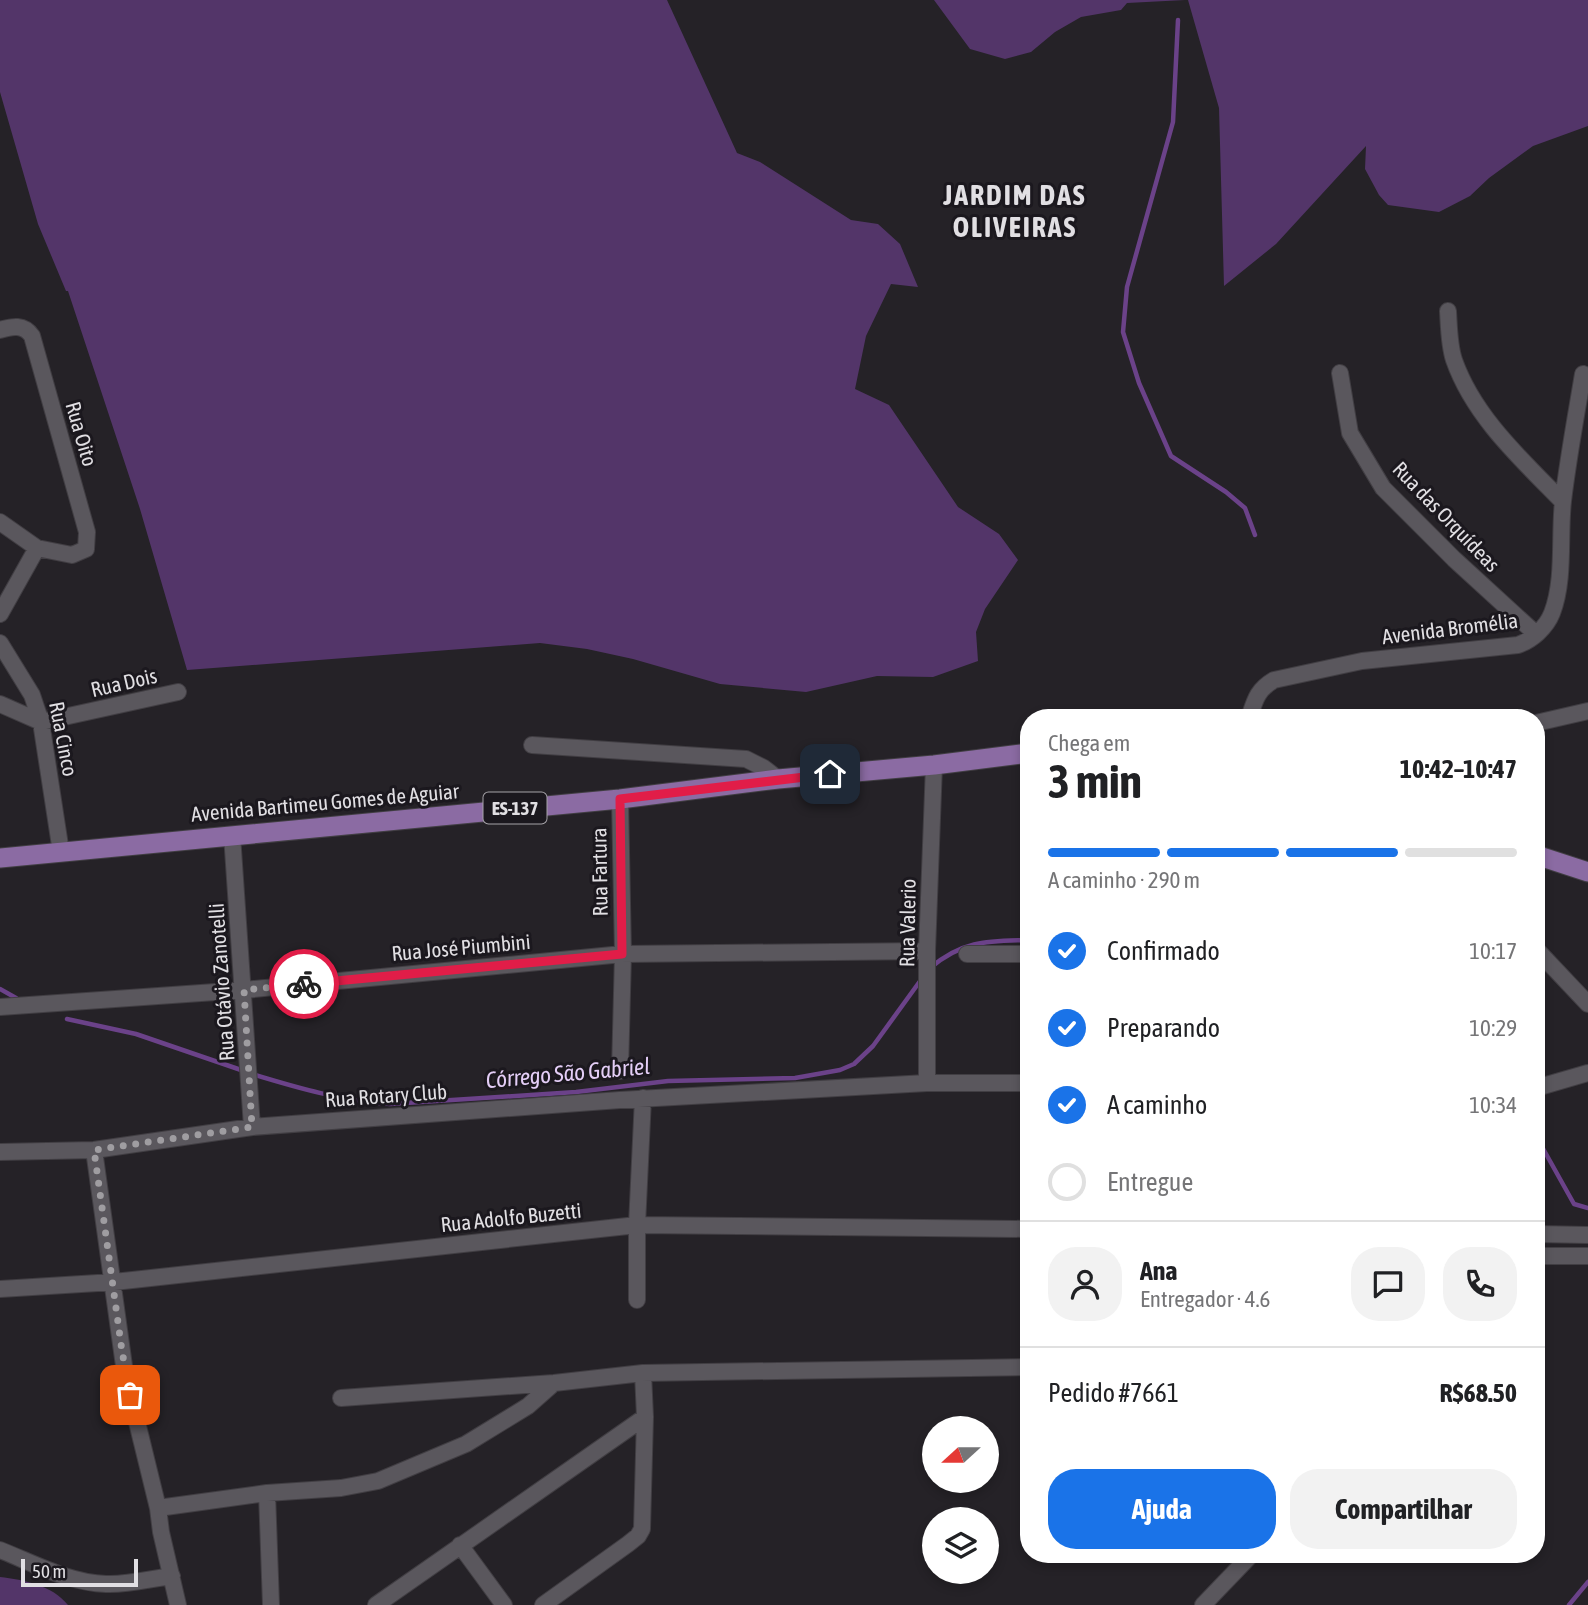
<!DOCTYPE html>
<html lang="pt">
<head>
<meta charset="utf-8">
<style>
	:root { --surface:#fff; --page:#f2f2f2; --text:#202124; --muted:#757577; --line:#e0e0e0; --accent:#1a73e8 }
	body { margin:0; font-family:"Asap Condensed",sans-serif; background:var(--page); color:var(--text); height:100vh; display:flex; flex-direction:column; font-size:26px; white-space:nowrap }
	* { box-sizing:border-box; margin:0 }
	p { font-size:23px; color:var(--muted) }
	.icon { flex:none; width:38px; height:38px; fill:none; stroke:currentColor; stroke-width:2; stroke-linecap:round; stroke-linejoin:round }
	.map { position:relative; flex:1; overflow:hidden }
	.sheet { position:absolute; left:1020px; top:709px; width:525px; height:854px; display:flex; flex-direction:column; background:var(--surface); border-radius:28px; box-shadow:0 4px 10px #0003 }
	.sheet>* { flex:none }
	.needle { width:46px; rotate:249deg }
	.controls { position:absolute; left:922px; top:1416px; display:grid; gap:14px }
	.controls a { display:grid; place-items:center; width:77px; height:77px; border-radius:50%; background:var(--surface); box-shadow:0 4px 10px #0003; font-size:35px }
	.scale { position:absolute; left:21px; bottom:18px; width:117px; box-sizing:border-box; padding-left:7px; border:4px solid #e1dfe3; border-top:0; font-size:19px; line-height:24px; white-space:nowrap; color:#e1dfe3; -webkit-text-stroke:5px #1b181e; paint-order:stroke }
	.pin { position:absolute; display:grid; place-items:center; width:60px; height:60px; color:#fff; margin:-30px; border-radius:14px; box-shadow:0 4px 10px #0006 }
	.courier { position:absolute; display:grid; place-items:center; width:70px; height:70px; margin:-35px; border:5px solid #e11d48; border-radius:50%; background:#fff; color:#222; box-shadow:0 2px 9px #0007 }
	.headline em { font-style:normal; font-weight:700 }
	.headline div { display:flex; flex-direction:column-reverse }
	.headline { display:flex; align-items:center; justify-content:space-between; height:119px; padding:0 28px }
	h1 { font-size:46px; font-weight:700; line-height:52px }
	.bar { display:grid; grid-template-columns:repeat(4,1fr); gap:10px 7px; align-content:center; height:84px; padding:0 28px }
	.bar i { height:9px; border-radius:5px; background:var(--line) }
	.bar .selected { background:var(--accent) }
	.bar p { grid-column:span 4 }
	.line { display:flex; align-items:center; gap:18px; padding:0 28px; border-top:2px solid var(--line) }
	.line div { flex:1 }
	.round { display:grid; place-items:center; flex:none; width:74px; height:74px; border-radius:28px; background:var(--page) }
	ol { padding:0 28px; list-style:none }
	li { display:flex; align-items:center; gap:21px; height:77px }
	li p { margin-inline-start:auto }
	li .icon { padding:7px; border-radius:50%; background:var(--accent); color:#fff; stroke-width:4 }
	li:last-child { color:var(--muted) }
	li i { width:38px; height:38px; border:4px solid var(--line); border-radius:50% }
	.button { display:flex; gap:14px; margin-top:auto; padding:14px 28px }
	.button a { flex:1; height:80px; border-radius:28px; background:var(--accent); color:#fff; font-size:28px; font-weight:700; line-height:80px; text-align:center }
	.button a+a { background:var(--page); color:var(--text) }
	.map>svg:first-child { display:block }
	.green { fill:#533569 }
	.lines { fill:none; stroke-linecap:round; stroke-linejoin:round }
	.stream { stroke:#6b4289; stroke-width:4.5 }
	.minor-casing { stroke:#413e43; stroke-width:18 }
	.major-casing { stroke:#413e43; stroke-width:21 }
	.minor { stroke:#5a575d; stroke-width:16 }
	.major { stroke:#8b6ba3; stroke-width:19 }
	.done { stroke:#9f9da1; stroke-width:7; stroke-dasharray:0 12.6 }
	.route { stroke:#e11d48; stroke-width:9 }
	.labels { text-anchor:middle; stroke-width:6; stroke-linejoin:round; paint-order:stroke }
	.shield { fill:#1b181e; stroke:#a6a3a8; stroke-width:2 }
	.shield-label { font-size:19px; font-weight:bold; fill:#e1dfe3 }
	.street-label { font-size:21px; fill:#e1dfe3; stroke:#1b181e }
	.water-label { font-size:23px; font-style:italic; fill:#e4cef7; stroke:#1b181e }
	.district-label { font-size:28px; font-weight:bold; letter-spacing:2px; fill:#e1dfe3; stroke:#1b181e }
</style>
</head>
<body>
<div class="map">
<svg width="1588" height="1605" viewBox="0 0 1588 1605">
	<rect width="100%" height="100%" fill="#252227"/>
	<path class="green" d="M0 0H667L737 153 760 162 851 220 878 224 900 244 918 287 891 284 866 336 855 389 889 405 958 507 999 534 1018 560 985 609 976 632 978 661 933 677 877 676 806 692 720 684 633 659 587 649 540 643 187 670 140 509 68 291H66L38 224 0 92Z
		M934 0H1185L1127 3 1121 10 1081 17 1055 32 1031 52 1005 59 970 49Z
		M1188 0H1588V126L1533 146 1489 178 1470 196 1439 212 1388 205 1379 195 1365 169 1366 146 1276 244 1224 286 1219 108Z
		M0 1577C24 1580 52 1585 68 1605H0Z"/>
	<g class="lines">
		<path class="stream" d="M1178 20 1173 122 1127 287 1123 332 1139 383 1171 456 1226 492 1245 508 1255 535
			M930 968C963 940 988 941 1029 940
			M0 989 16 998
			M67 1019 136 1034 244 1071
			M252 1074C298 1088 343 1101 390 1104L576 1092 668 1081 795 1078 840 1070 854 1064 873 1046 923 977
			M1536 1136 1574 1204 1588 1208
			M1569 1605 1588 1582"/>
		<g class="minor-casing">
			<path id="minor" d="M1448 311C1449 327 1449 345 1454 360 1474 417 1522 460 1563 502
				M0 330C12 326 24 324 32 336L87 532 86 549 72 555 37 548 0 522
				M1340 373 1350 433 1383 488 1454 559 1536 634
				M0 614 37 548
				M0 643 32 695 41 722 61 852
				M0 704 41 722 178 692
				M1249 718C1255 700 1257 690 1274 680L1362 661 1518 645C1532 640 1546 628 1552 613 1565 579 1559 537 1563 501 1568 459 1576 416 1583 374L1588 376
				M1536 723 1588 711
				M532 745 746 759 764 768 778 779
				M620 799 623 954 620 1071
				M232 835 252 1127
				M1536 949 1588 1004
				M967 954H1029
				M0 1007 244 990 623 954 927 951
				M927 1083V951L934 765
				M1536 1088 1588 1073
				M94 1150 125 1373 158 1508 161 1532 178 1605
				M0 1152 94 1150 252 1127 620 1100 927 1083H1029
				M1536 1234 1588 1235
				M1536 1256H1588
				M0 1289 114 1282 637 1225 1029 1229
				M637 1300V1225L643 1098
				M341 1398 554 1383 643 1373 1029 1367
				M267 1493 271 1605
				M158 1508 267 1493 341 1488 378 1481 466 1444 528 1406 554 1383
				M460 1545 504 1605
				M0 1550C33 1563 69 1583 106 1584 127 1585 150 1579 172 1576
				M376 1605 645 1417
				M543 1605 628 1544 638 1536 642 1529 645 1417 643 1373
				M1203 1605 1252 1554"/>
		</g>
		<g class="major-casing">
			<path id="major" d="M1536 855 1588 872
				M0 858 620 799 778 779 934 765 1029 753"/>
		</g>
		<use href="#minor" class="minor"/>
		<use href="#major" class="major"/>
	</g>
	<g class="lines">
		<path class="done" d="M130 1395 122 1351 94 1150 252 1127 244 990 304 984"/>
		<path class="route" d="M304 984 622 954 620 799 830 774"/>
	</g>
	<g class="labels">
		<rect class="shield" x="483.5" y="792.5" width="63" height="31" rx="5"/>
		<g class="shield-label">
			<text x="515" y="815">ES-137</text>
		</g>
		<g class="street-label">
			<text transform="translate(81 434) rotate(74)" y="7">Rua Oito</text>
			<text transform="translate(1446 517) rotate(46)" y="7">Rua das Orquídeas</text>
			<text transform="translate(1450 629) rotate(-7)" y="7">Avenida Bromélia</text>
			<text transform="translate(124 683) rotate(-13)" y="7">Rua Dois</text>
			<text transform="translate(63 739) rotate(79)" y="7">Rua Cinco</text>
			<text transform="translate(325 803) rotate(-5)" y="7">Avenida Bartimeu Gomes de Aguiar</text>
			<text transform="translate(600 872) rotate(-91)" y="7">Rua Fartura</text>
			<text transform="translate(908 923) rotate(-89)" y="7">Rua Valerio</text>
			<text transform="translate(461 948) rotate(-5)" y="7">Rua José Piumbini</text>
			<text transform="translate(222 982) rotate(-94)" y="7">Rua Otávio Zanotelli</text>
			<text transform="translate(386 1096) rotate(-4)" y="7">Rua Rotary Club</text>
			<text transform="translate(511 1218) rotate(-6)" y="7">Rua Adolfo Buzetti</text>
		</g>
		<g class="water-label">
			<text transform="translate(568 1073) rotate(-5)" y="8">Córrego São Gabriel</text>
		</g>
		<g class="district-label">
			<text x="1015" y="205">JARDIM DAS<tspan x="1015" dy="32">OLIVEIRAS</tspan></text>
		</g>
	</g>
</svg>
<div class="controls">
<a><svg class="needle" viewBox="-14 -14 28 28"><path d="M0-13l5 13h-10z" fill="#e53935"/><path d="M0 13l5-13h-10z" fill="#757577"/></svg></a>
<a><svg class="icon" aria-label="layers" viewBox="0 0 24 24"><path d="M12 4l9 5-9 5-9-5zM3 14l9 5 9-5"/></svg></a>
</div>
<div class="scale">50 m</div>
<div class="pin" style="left:130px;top:1395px;background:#ea580c"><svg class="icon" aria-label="bag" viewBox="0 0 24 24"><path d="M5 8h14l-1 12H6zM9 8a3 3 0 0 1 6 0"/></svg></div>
<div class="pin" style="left:830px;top:774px;background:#1f2937"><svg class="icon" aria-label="home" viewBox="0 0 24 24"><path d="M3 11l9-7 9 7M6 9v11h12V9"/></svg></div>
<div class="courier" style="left:304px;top:984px"><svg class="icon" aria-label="bike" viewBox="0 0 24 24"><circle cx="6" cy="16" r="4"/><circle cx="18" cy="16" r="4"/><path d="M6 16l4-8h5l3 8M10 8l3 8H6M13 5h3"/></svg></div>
<section class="sheet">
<div class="headline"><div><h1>3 min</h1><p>Chega em</p></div><em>10:42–10:47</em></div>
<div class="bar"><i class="selected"></i><i class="selected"></i><i class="selected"></i><i></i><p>A caminho · 290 m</p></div>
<ol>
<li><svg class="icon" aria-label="check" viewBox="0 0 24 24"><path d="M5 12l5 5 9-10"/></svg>Confirmado<p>10:17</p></li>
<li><svg class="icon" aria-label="check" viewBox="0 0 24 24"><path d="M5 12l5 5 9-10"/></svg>Preparando<p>10:29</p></li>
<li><svg class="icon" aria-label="check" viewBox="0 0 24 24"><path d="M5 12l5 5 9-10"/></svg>A caminho<p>10:34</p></li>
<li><i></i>Entregue</li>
</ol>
<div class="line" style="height:126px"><a class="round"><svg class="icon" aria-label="person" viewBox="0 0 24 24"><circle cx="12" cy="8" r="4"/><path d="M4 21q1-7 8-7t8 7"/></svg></a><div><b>Ana</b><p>Entregador · 4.6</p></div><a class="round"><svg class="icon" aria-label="chat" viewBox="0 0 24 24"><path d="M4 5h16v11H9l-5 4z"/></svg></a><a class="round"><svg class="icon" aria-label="phone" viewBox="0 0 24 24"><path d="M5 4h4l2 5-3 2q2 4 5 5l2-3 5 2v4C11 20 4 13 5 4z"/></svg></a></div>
<div class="line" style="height:91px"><div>Pedido #7661</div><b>R$68.50</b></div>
<div class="button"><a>Ajuda</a><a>Compartilhar</a></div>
</section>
</div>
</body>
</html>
